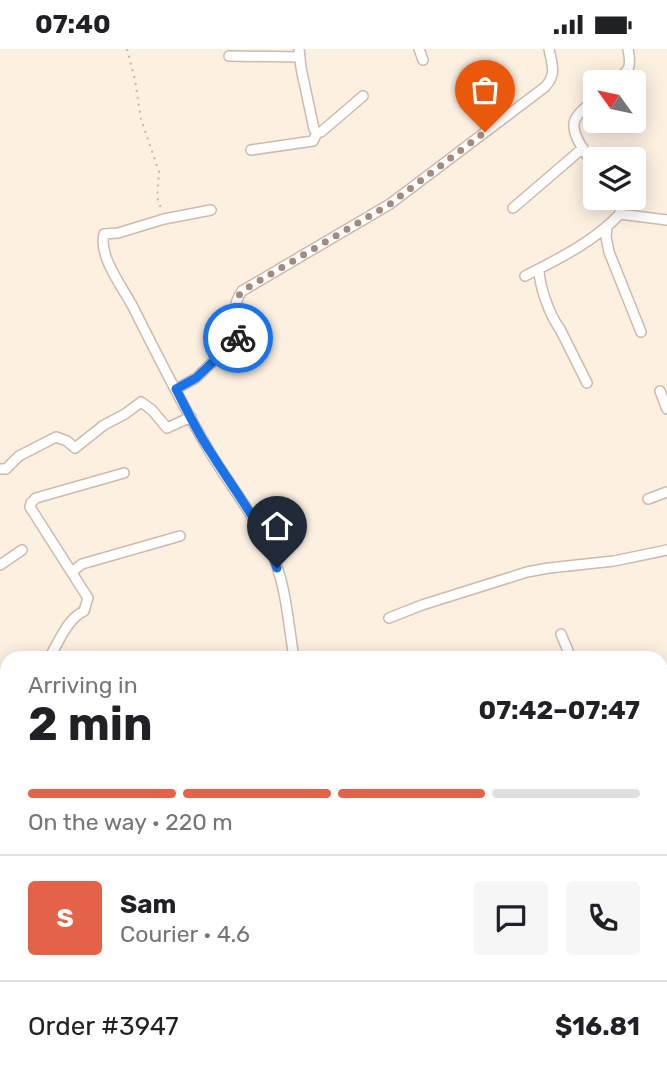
<!DOCTYPE html>
<html lang="en">
<head>
<meta charset="utf-8">
<style>
	:root { --surface:#fff; --page:#f6f6f6; --text:#202124; --muted:#757577; --line:#e0e0e0; --accent:#e46348 }
	body { margin:0; font-family:Rubik,sans-serif; background:var(--page); color:var(--text); height:100vh; display:flex; flex-direction:column; font-size:26px; white-space:nowrap }
	* { box-sizing:border-box; margin:0 }
	p { font-size:23px; color:var(--muted) }
	.icon { flex:none; width:38px; height:38px; fill:none; stroke:currentColor; stroke-width:2; stroke-linecap:round; stroke-linejoin:round }
	.map { position:relative; flex:1; overflow:hidden }
	.details { position:absolute; left:0px; top:602px; width:668px; height:436px; display:flex; flex-direction:column; background:var(--surface); border-radius:21px 21px 0 0; box-shadow:0 4px 18px #0003 }
	.details>* { flex:none }
	.needle { width:46px; rotate:303deg }
	.buttons { position:absolute; left:583px; top:21px; display:grid; gap:14px }
	.buttons a { display:grid; place-items:center; width:63px; height:63px; border-radius:7px; background:var(--surface); box-shadow:0 4px 18px #0003; font-size:35px }
	.pin { position:absolute; display:grid; place-items:center; width:60px; height:60px; color:#fff; margin:-72px -30px; border-radius:50% 50% 50% 0; rotate:-45deg; box-shadow:0 0 7px #0007 }
	.pin .icon { rotate:45deg }
	.courier { position:absolute; display:grid; place-items:center; width:70px; height:70px; margin:-35px; border:5px solid #1a73e8; border-radius:50%; background:#fff; color:#222; box-shadow:0 2px 9px #0007 }
	.overview em { font-style:normal; font-weight:700 }
	.overview div { display:flex; flex-direction:column-reverse }
	.overview { display:flex; align-items:center; justify-content:space-between; height:119px; padding:0 28px }
	h1 { font-size:46px; font-weight:700; line-height:52px }
	.bar { display:grid; grid-template-columns:repeat(4,1fr); gap:10px 7px; align-content:center; height:84px; padding:0 28px }
	.bar i { height:9px; border-radius:5px; background:var(--line) }
	.bar .active { background:var(--accent) }
	.bar p { grid-column:span 4 }
	.line { display:flex; align-items:center; gap:18px; padding:0 28px; border-top:2px solid var(--line) }
	.line div { flex:1 }
	.round { display:grid; place-items:center; flex:none; width:74px; height:74px; border-radius:7px; background:var(--page) }
	.status { display:flex; justify-content:space-between; align-items:center; height:49px; padding:0 35px; background:var(--surface); direction:ltr }
	.status svg { height:19px; fill:currentColor }
	.map>svg:first-child { display:block }
	.lines { fill:none; stroke-linecap:round; stroke-linejoin:round }
	.street-casing { stroke:#ceb9ab; stroke-width:12 }
	.path { stroke:#d5b09d; stroke-width:2; stroke-dasharray:2 5; stroke-linecap:butt }
	.street { stroke:#fff; stroke-width:9 }
	.done { stroke:#a28b7e; stroke-width:7; stroke-dasharray:0 12.6 }
	.route { stroke:#1a73e8; stroke-width:9 }
</style>
</head>
<body>
<div class="status"><b>07:40</b><svg viewBox="0 0 49 12"><path d="M0 12V9h3v3zM5 12V6h3v6zM10 12V3h3v9zM15 12V0h3v12zM26 1h20v11H26zM47 4h2v5h-2z"/></svg></div>
<div class="map">
<svg width="667" height="1037" viewBox="0 0 667 1037">
	<rect width="100%" height="100%" fill="#fcf0e1"/>
	<g class="lines">
		<g class="street-casing">
			<path id="street" d="M299 0 301 19 314 80 317 84 321 83 363 47
				M419 0 423 11
				M229 7 300 8
				M614 33C629 21 632 20 628 0
				M595 50C589 56 578 63 575 71 569 84 588 107 595 118
				M251 101 313 92 317 84
				M513 159 583 99
				M211 161 164 170 118 184 104 185C98 207 123 239 133 258 157 306 181 354 208 400 228 434 253 464 270 500 286 533 288 573 294 609
				M620 165 667 171
				M607 178 606 188 609 203 641 283
				M539 220C539 237 550 267 560 280L587 334
				M525 227C560 209 592 194 620 165V155L616 149
				M176 340 196 329 246 281C237 264 230 260 242 242L390 155 545 38C557 25 552 16 549 0
				M660 342 667 360
				M0 420H6L19 407 56 388 67 392 75 399 104 376 125 365 141 353 152 361 167 379 191 368
				M648 450 667 443
				M0 516 22 501
				M73 522 82 515 180 487
				M389 569 422 556 527 523 549 519 614 512 667 501
				M561 585 571 609
				M49 609C59 593 67 570 84 562L88 549 30 458 31 454 36 449 124 424
				M0 692 7 680
				M662 762 667 761
				M0 925 7 927
				M51 1031 53 1037
				M423 1031 424 1037"/>
		</g>
		<path class="path" d="M127 0 135 31 141 70 159 123 157 148 162 162"/>
		<use href="#street" class="street"/>
	</g>
	<g class="lines">
		<path class="done" d="M238 289 246 281C237 264 229 260 242 242L390 155 485 83"/>
		<path class="route" d="M238 289 196 329 176 340C187 361 197 383 210 402 233 440 263 476 277 519"/>
	</g>
</svg>
<div class="buttons">
<a><svg class="needle" viewBox="-14 -14 28 28"><path d="M0-13l5 13h-10z" fill="#e53935"/><path d="M0 13l5-13h-10z" fill="#757577"/></svg></a>
<a><svg class="icon" aria-label="layers" viewBox="0 0 24 24"><path d="M12 4l9 5-9 5-9-5zM3 14l9 5 9-5"/></svg></a>
</div>
<div class="pin" style="left:485px;top:83px;background:#ea580c"><svg class="icon" aria-label="bag" viewBox="0 0 24 24"><path d="M5 8h14l-1 12H6zM9 8a3 3 0 0 1 6 0"/></svg></div>
<div class="pin" style="left:277px;top:519px;background:#1f2937"><svg class="icon" aria-label="home" viewBox="0 0 24 24"><path d="M3 11l9-7 9 7M6 9v11h12V9"/></svg></div>
<div class="courier" style="left:238px;top:289px"><svg class="icon" aria-label="bike" viewBox="0 0 24 24"><circle cx="6" cy="16" r="4"/><circle cx="18" cy="16" r="4"/><path d="M6 16l4-8h5l3 8M10 8l3 8H6M13 5h3"/></svg></div>
<section class="details">
<div class="overview"><div><h1>2 min</h1><p>Arriving in</p></div><em>07:42–07:47</em></div>
<div class="bar"><i class="active"></i><i class="active"></i><i class="active"></i><i></i><p>On the way · 220 m</p></div>
<div class="line" style="height:126px"><b class="round" style="background:var(--accent);color:#fff">S</b><div><b>Sam</b><p>Courier · 4.6</p></div><a class="round"><svg class="icon" aria-label="chat" viewBox="0 0 24 24"><path d="M4 5h16v11H9l-5 4z"/></svg></a><a class="round"><svg class="icon" aria-label="phone" viewBox="0 0 24 24"><path d="M5 4h4l2 5-3 2q2 4 5 5l2-3 5 2v4C11 20 4 13 5 4z"/></svg></a></div>
<div class="line" style="height:91px"><div>Order #3947</div><b>$16.81</b></div>
</section>
</div>
</body>
</html>
